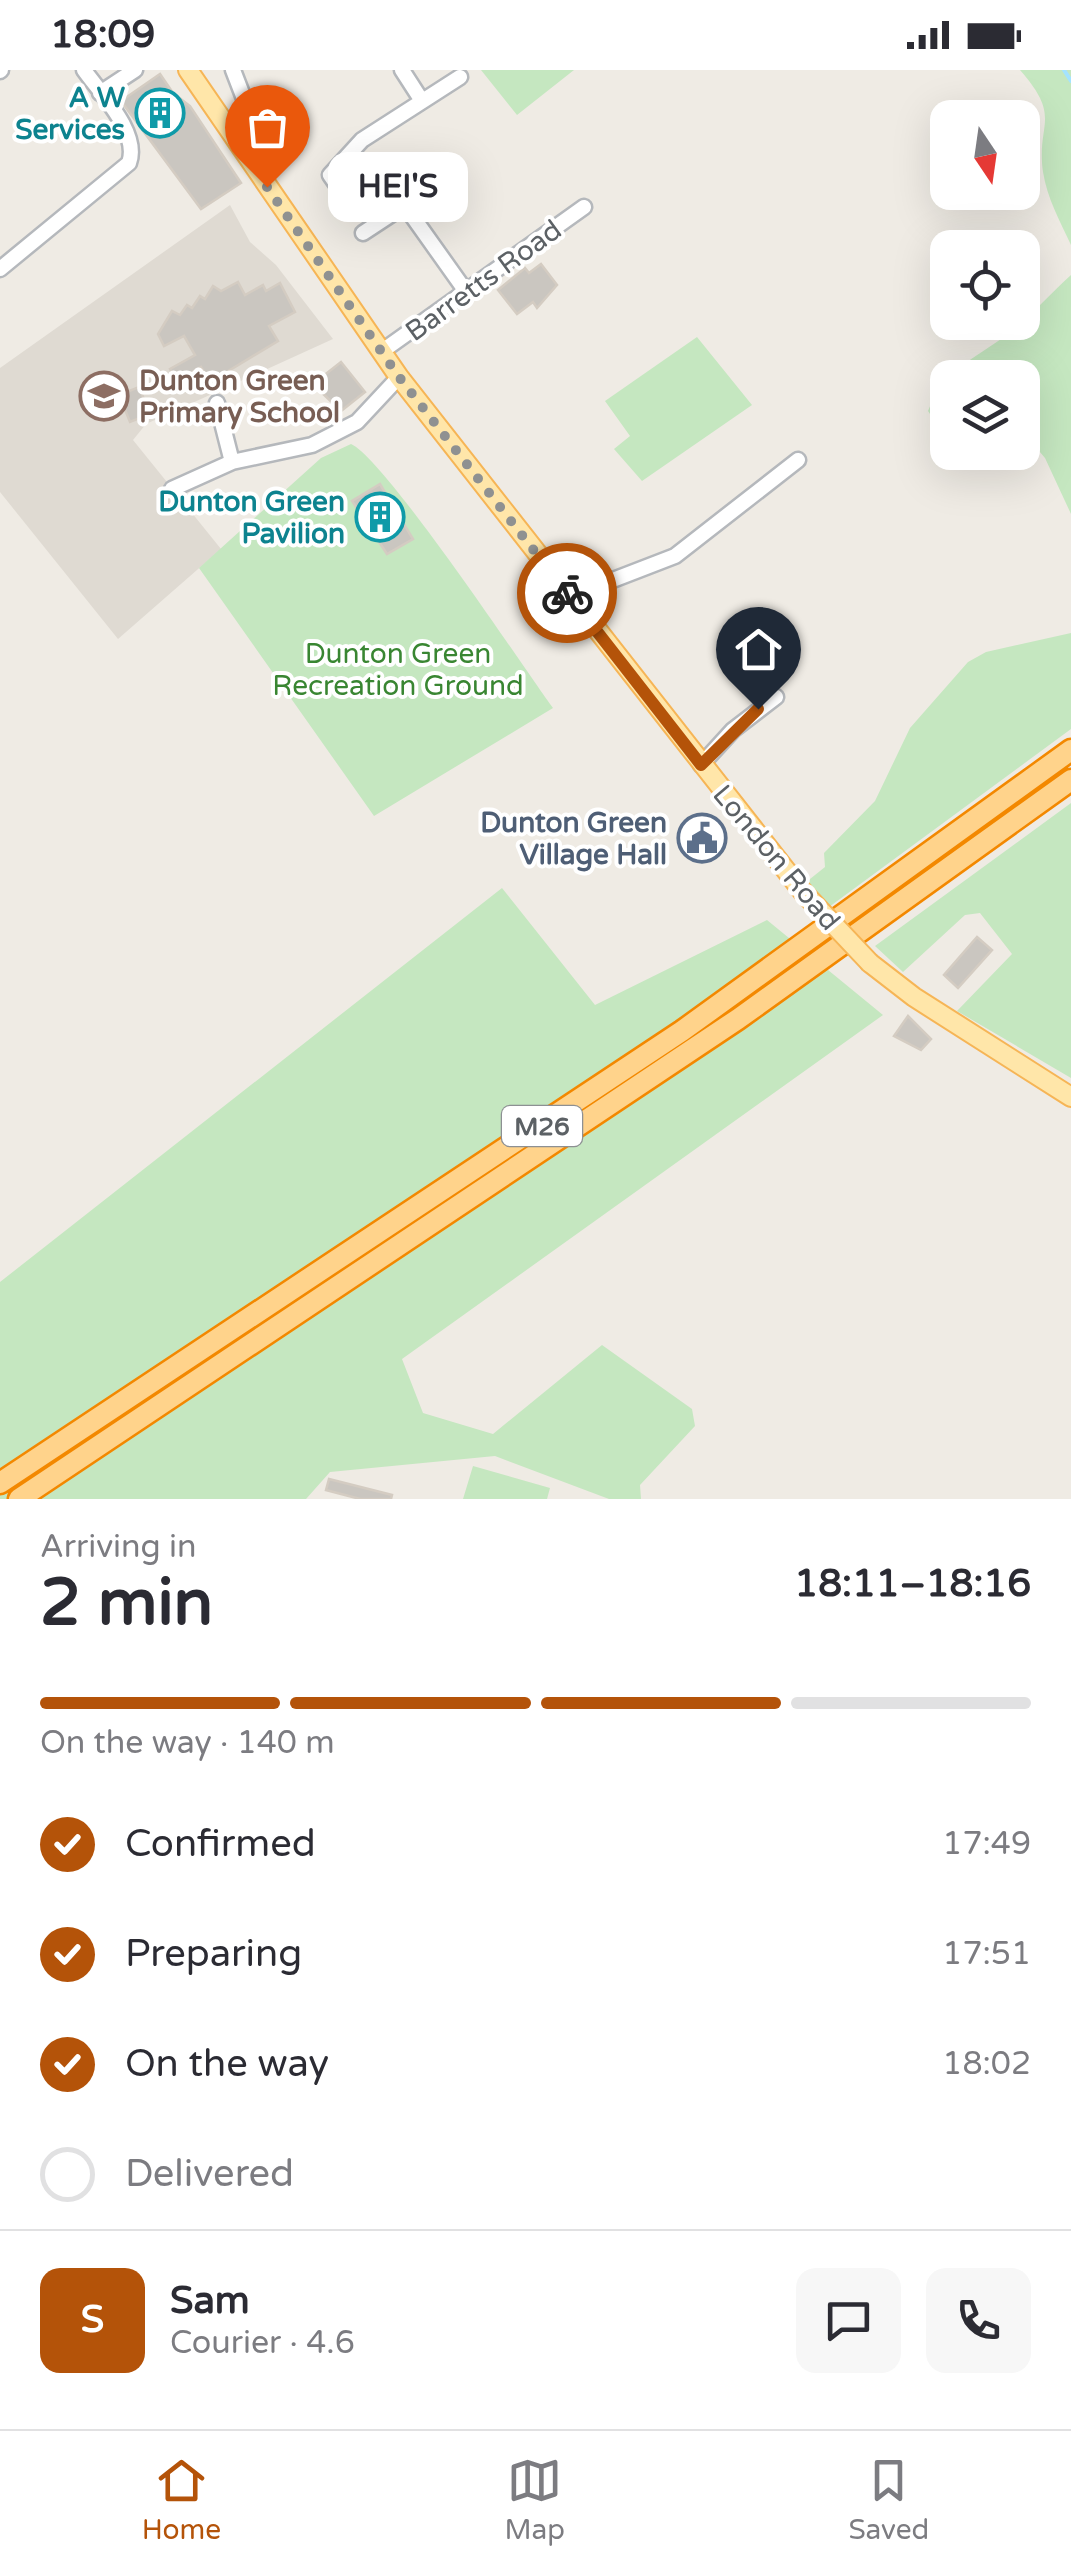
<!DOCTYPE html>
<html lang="en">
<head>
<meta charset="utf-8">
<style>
	:root { --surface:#fff; --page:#f7f7f7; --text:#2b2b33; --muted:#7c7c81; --line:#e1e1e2; --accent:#b45309 }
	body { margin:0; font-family:"Varela Round",sans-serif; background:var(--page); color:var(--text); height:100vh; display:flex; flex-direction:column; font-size:38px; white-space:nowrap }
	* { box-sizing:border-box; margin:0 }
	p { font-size:32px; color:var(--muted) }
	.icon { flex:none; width:55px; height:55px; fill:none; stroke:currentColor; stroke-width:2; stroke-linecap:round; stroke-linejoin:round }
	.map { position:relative; height:1429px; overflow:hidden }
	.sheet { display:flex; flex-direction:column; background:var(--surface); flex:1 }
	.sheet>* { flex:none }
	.needle { width:65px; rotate:167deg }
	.controls { position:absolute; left:930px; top:30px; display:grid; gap:20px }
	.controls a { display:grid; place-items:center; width:110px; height:110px; border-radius:20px; background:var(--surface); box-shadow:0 10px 40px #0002; font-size:50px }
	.pin { position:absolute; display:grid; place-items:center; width:85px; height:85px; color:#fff; margin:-102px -42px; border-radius:50% 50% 50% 0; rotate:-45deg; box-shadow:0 0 10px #0007 }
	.pin .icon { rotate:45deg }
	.courier { position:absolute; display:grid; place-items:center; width:100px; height:100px; margin:-50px; border:8px solid #b45309; border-radius:50%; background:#fff; color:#222; box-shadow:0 2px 12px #0007 }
	.bubble { position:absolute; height:70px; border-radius:20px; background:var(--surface); box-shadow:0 10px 40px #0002; font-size:32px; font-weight:800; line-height:70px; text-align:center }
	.overview em { font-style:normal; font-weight:800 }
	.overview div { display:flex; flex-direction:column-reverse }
	.overview { display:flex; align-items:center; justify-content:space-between; height:170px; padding:0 40px }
	h1 { font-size:65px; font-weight:800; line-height:75px }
	.bar { display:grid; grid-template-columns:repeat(4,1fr); gap:15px 10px; align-content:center; height:120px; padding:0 40px }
	.bar i { height:12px; border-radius:8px; background:var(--line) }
	.bar .active { background:var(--accent) }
	.bar p { grid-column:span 4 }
	.line { display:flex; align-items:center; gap:25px; padding:0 40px; border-top:2px solid var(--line) }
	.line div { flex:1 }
	.round { display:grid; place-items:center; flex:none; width:105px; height:105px; border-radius:20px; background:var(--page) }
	ol { padding:0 40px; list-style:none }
	li { display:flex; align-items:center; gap:30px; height:110px }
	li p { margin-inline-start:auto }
	li .icon { padding:10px; border-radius:50%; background:var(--accent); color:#fff; stroke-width:4 }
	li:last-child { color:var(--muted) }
	li i { width:55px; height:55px; border:5px solid var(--line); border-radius:50% }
	.status { display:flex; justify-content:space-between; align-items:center; height:70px; padding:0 50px; background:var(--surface); direction:ltr }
	.status svg { height:28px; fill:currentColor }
	.menu { display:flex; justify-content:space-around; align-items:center; height:140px; border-top:2px solid var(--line); background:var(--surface); font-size:28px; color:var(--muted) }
	.menu a { display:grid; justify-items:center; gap:5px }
	.menu .active { color:var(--accent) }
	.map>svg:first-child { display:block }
	.education { fill:#dfdad2 }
	.green { fill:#c5e7c0 }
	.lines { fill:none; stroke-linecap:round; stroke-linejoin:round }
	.stream { stroke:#a4e3ff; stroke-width:4 }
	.building { fill:#cac6c0; stroke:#d4ccc2; stroke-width:2.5 }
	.minor-casing { stroke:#b5b8bc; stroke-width:19 }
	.major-casing { stroke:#f6b556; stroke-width:22 }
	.highway-casing { stroke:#f38800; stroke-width:25 }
	.minor { stroke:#fff; stroke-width:14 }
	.major { stroke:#ffe6a9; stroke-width:18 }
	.highway { stroke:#ffd38b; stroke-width:20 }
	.major-bridge-casing { stroke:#f6b556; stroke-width:22; stroke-linecap:butt }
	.major-bridge { stroke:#ffe6a9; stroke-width:18 }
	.done { stroke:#8f9191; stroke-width:10; stroke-dasharray:0 18 }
	.route { stroke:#b45309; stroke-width:12 }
	.labels { text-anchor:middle; stroke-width:8; stroke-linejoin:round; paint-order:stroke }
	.shield { fill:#fff; stroke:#8d9093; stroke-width:2.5 }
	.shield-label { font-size:25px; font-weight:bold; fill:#5c6165 }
	.culture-label { font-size:28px; font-weight:bold; fill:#0d838f; stroke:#fff; text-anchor:end }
	.street-label { font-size:28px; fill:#5c6165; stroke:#fff }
	.education-label { font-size:28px; font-weight:bold; fill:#785e54; stroke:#fff; text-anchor:start }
	.park-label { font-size:28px; fill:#398632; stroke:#fff }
	.service-label { font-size:28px; font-weight:bold; fill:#4e5e75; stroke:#fff; text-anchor:end }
</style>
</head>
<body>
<div class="status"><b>18:09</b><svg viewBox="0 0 49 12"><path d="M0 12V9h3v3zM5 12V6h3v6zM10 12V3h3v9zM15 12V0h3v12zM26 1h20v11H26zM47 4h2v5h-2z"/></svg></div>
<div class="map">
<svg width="1071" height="1429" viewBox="0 0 1071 1429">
	<rect width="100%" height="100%" fill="#efebe4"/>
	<path class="education" d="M230 135 250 172 276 195 333 269 146 354 133 370 221 479 118 569 0 422V298Z"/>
	<path class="green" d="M481 0H574L517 45Z
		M1020 0H1071V175C1060 151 1047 128 1043 102 1036 52 1063 49 1020 0Z
		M1071 205V444L1045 388 1023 362 1022 308H948L947 356 939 357 928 341C944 301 973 289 1007 265 1029 248 1049 225 1071 205Z
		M697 267 752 335 642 411 614 379 630 366 605 331Z
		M351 374C385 389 521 594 553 638L374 746 199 498 321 388Z
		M1071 563V659L829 837 805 813 825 797 824 783 875 731 910 658 968 592 986 582Z
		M1071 733V1008L957 941 1012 884 980 843 965 845 903 902 875 876Z
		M502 818 595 935 767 850 883 945 402 1289 423 1343 493 1364 602 1275 692 1339 695 1356 640 1415 641 1429H609L495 1386 330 1402 306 1429H0V1212Z
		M473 1396 550 1418 547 1429H463Z"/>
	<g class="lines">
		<path class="stream" d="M1064 0 1071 11"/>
	</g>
	<path class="building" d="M160 4 173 23 190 36 241 113 201 139 121 31Z
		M541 194 557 215 537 238 533 232 517 244 498 220 525 198 529 203Z
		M238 212 245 225 263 215 266 221 280 213 295 242 269 256 278 271 210 312 201 297 176 311 170 299 195 285 184 266 164 276 158 264 172 241 180 245 187 235 192 238 200 226 205 229 213 216 221 221Z
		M341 292 365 322 341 341 318 319 326 312 322 307Z
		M139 317 150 344 130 352 119 325Z
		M380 414 413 469 387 484 352 431Z
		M712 750 723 764 696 781 683 765 698 752 702 758Z
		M977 867 992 880 958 918 944 905Z
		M908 946 931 969 921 980 894 966Z
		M329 1409 392 1425 391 1429H360L326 1420Z"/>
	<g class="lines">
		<g class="minor-casing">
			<path id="minor" d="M233 0 248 39
				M402 0 422 31
				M0 1 1 0
				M100 23 135 0
				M348 131 330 105 362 70 460 7
				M363 163 401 138 408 140 467 223
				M0 199 129 93C140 63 101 24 84 0
				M381 282 584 137
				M217 333 232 392
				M172 419 232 392 312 375 357 352 399 307
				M575 533 605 513 675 486 798 390
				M701 695 733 660 776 627"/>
		</g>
		<g class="major-casing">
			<path id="major" d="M188 0 399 307 803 822
				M870 893 914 927 1071 1027"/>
		</g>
		<g class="highway-casing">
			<path id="highway" d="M0 1413 682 961 1071 680
				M19 1429 738 949 1071 710"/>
		</g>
		<use href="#minor" class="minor"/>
		<use href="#major" class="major"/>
		<use href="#highway" class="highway"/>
		<g class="major-bridge-casing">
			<path id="major-bridge" d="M803 822 870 893"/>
		</g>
		<use href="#major-bridge" class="major-bridge"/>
	</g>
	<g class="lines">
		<path class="done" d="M267 117 399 307 567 523"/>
		<path class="route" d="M567 523 701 695 758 639"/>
	</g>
	<defs>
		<g id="building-ring" transform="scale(2.5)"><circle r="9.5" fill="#fff" stroke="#0f9aa8" stroke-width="1.5"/><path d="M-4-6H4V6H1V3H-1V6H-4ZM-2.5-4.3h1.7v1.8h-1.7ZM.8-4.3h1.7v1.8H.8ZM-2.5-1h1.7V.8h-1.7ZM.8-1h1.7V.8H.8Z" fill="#0f9aa8"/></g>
		<g id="school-ring" transform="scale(2.5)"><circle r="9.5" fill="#fff" stroke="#8d6e63" stroke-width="1.5"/><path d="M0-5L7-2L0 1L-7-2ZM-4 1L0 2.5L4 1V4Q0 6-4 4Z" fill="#8d6e63"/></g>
		<g id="civic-ring" transform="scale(2.5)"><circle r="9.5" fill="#fff" stroke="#5c6f8a" stroke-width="1.5"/><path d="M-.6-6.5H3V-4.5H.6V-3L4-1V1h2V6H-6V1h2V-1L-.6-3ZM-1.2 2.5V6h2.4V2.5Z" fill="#5c6f8a"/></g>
	</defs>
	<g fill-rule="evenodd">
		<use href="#building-ring" x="160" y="43"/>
		<use href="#school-ring" x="104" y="326"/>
		<use href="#building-ring" x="380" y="447"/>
		<use href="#civic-ring" x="702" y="768"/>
	</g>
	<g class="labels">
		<rect class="shield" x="502" y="1036" width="80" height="40" rx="8"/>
		<g class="shield-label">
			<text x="542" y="1065">M26</text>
		</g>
		<g class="culture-label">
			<text x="125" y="37">A W<tspan x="125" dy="32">Services</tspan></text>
			<text x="345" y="441">Dunton Green<tspan x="345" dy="32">Pavilion</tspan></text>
		</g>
		<g class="street-label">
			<text transform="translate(483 210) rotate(-36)" y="10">Barretts Road</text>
			<text transform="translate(777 787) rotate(50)" y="10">London Road</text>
		</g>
		<g class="education-label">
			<text x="139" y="320">Dunton Green<tspan x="139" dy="32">Primary School</tspan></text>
		</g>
		<g class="park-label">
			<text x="398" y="593">Dunton Green<tspan x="398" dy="32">Recreation Ground</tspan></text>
		</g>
		<g class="service-label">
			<text x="667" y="762">Dunton Green<tspan x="667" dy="32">Village Hall</tspan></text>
		</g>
	</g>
</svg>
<div class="controls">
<a><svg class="needle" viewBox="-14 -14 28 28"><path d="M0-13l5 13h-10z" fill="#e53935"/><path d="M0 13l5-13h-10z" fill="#7c7c81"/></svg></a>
<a><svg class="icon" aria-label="locate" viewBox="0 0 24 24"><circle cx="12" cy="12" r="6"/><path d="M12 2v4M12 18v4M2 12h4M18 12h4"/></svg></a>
<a><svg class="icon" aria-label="layers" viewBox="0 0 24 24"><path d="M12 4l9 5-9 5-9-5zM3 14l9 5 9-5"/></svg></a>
</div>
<div class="pin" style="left:267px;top:117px;background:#ea580c"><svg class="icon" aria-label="bag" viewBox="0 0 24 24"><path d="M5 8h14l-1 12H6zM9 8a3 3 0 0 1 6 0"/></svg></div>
<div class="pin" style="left:758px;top:639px;background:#1f2937"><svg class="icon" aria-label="home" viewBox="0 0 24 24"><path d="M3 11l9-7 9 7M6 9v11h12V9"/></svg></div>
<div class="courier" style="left:567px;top:523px"><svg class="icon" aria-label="bike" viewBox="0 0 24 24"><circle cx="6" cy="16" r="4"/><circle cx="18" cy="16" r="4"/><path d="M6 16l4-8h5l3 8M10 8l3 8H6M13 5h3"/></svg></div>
<div class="bubble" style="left:328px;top:82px;width:140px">HEI'S</div>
</div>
<section class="sheet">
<div class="overview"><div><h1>2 min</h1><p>Arriving in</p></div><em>18:11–18:16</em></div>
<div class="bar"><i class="active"></i><i class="active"></i><i class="active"></i><i></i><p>On the way · 140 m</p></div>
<ol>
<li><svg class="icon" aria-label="check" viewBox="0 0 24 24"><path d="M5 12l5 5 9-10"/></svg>Confirmed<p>17:49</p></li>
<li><svg class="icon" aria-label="check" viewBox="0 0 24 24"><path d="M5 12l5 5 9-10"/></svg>Preparing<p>17:51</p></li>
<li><svg class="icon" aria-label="check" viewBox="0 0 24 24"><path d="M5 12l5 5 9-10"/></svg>On the way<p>18:02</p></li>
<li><i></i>Delivered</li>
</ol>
<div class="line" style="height:180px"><b class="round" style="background:var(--accent);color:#fff">S</b><div><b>Sam</b><p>Courier · 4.6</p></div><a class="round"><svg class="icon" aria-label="chat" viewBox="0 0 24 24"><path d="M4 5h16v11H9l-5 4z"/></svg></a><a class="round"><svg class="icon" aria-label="phone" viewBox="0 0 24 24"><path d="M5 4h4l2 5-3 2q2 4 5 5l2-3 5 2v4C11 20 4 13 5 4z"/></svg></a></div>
</section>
<nav class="menu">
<a class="active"><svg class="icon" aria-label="home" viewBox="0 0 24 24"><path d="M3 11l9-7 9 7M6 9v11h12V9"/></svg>Home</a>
<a><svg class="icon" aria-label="map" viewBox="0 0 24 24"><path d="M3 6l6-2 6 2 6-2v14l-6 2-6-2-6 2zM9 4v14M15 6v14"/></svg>Map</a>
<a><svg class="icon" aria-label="saved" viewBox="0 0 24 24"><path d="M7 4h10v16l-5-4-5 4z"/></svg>Saved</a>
</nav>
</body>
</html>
